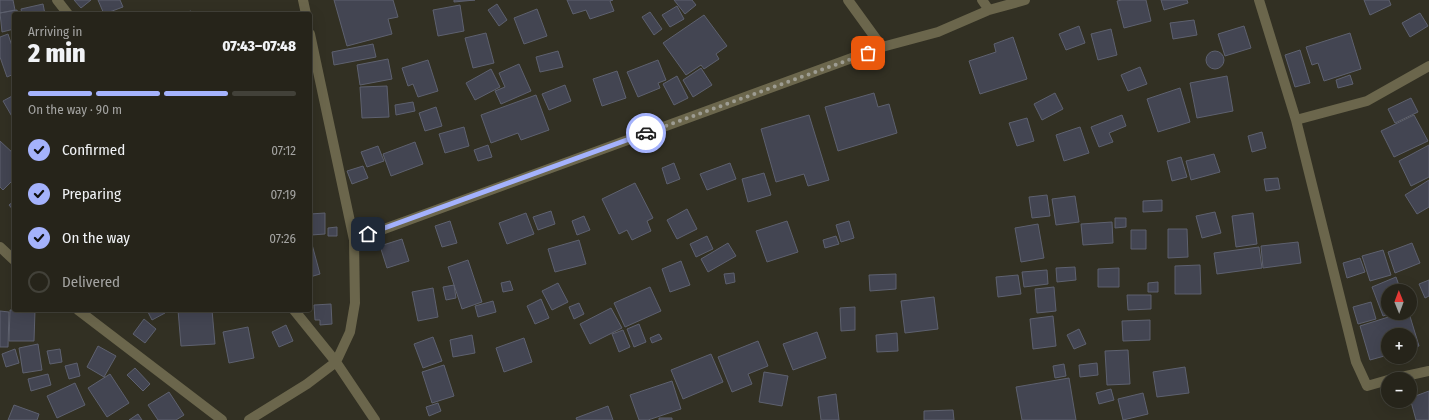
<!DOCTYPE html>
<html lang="en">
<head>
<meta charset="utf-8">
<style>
	:root { --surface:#26241a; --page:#323027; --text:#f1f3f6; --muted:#a4a4a2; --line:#424139; --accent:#a4b2fc }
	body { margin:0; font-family:"Fira Sans Condensed",sans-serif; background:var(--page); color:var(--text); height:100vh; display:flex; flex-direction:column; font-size:15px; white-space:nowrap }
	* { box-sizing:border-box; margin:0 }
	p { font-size:13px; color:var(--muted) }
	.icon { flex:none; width:22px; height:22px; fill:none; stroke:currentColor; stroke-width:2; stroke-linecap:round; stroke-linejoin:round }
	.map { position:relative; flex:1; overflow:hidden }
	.details { position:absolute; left:12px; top:12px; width:300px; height:300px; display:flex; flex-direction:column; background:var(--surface); border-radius:4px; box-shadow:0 4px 16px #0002,0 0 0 1px var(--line) }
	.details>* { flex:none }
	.needle { width:26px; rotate:359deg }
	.fabs { position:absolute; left:1381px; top:284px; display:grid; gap:8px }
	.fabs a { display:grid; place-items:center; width:36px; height:36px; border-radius:50%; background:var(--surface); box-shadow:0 4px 16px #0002,0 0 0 1px var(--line); font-size:20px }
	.pin { position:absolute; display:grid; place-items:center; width:34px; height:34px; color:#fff; margin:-17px; border-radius:8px; box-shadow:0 2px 6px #0006 }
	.courier { position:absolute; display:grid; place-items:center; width:40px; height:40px; margin:-20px; border:3px solid #a4b2fc; border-radius:50%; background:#fff; color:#222; box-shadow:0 1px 5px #0007 }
	.head em { font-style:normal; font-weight:800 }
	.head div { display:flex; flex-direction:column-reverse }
	.head { display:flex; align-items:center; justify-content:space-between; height:68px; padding:0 16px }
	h1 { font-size:26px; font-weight:800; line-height:30px }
	.bar { display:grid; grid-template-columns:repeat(4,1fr); gap:6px 4px; align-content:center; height:48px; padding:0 16px }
	.bar i { height:5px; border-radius:3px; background:var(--line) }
	.bar .current { background:var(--accent) }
	.bar p { grid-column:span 4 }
	ol { padding:0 16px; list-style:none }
	li { display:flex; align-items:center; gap:12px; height:44px }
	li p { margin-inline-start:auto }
	li .icon { padding:4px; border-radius:50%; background:var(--accent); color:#111; stroke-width:4 }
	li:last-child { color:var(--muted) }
	li i { width:22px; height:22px; border:2px solid var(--line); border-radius:50% }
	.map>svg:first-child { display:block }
	.building { fill:#434552; stroke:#5e616f }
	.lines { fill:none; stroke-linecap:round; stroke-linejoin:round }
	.minor { stroke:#6b664c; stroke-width:10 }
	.done { stroke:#9d9c92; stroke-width:4; stroke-dasharray:0 7.2 }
	.route { stroke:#a4b2fc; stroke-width:5 }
</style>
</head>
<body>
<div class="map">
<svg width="1429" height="420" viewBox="0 0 1429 420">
	<rect width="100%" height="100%" fill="#323023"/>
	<path class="building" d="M0 0H13L15 10 0 13Z
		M74 0H91L81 8Z
		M98 0H120L123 7 104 14Z
		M334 0H393L398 17 388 19 392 34 347 46Z
		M454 0H475L454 2Z
		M567 0H613L610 1 614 11 590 19 586 10 573 14Z
		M674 0H692L696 5 685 14Z
		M1122 0H1146L1151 21 1124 28 1117 1Z
		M1161 0H1187L1188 3 1164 10Z
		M1364 0H1389L1391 5 1370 15Z
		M43 4 45 14H22L21 9Z
		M497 4 507 20 499 26 488 10Z
		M460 5 464 31 438 36 433 10Z
		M677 6 684 19 670 27 662 15Z
		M537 9 547 36 524 44 514 18Z
		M17 10 18 14H14V29L2 32 0 13Z
		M191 11 192 14H180Z
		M650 12 662 29 654 35 642 17Z
		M1420 13 1428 26 1410 37 1402 23Z
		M704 15 727 46 716 54 719 59 704 69 701 65 686 75 663 43Z
		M1194 20 1197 35 1173 39 1170 23Z
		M1079 26 1085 43 1066 50 1059 34Z
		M1244 26 1251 48 1225 56 1218 34Z
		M1111 29 1117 55 1098 60 1091 34Z
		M486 33 494 63 473 68 465 38Z
		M1350 33 1361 69 1324 81 1318 63 1312 65 1306 47Z
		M8 34 14 52V74L7 77 0 57V37Z
		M1013 37 1027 79 980 94 969 61 996 52 994 44Z
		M373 44 376 57 334 65 332 52Z
		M1300 50 1310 83 1295 87 1285 55Z
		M558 51 563 67 540 72 536 57Z
		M1206 60a9 9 0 1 1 18 0a9 9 0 1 1-18 0Z
		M388 59 392 79 360 85 357 65Z
		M428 60 438 91 418 97 413 84 408 86 402 68Z
		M658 60 666 80 658 83 660 88 638 97 627 72Z
		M519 64 531 91 501 104 495 91 505 87 499 73Z
		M1140 67 1147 84 1128 91 1121 75Z
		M701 68 712 85 693 97 683 80Z
		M491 69 500 87 475 100 466 83Z
		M617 71 626 98 602 106 593 79Z
		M1350 75 1353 84 1338 88 1336 80Z
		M677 76 688 98 674 105 663 84Z
		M1227 76 1233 111 1197 118 1190 83Z
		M565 85 571 101 549 110 542 94Z
		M387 86 389 117 362 118 360 87Z
		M1180 88 1190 122 1158 132 1147 99Z
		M874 93 878 107 889 104 897 133 838 151 825 107Z
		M1055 93 1063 109 1042 120 1034 104Z
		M14 95V120L3 101Z
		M536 95 549 130 521 140 518 133 491 143 481 115Z
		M1411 98 1418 112 1395 123 1388 109Z
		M413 102 415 111 396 115 395 105Z
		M436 107 442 126 425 131 419 113Z
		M809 115 829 180 808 186 804 174 776 182 761 129Z
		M1122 115 1126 126 1109 133 1113 142 1099 147 1091 127Z
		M1414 115 1428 141 1394 157 1381 131Z
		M1027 118 1034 141 1017 146 1009 123Z
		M464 127 469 146 445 153 439 134Z
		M1080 127 1089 153 1064 161 1056 135Z
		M1262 132 1266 148 1252 152 1248 136Z
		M0 141 14 154V179L3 190 0 187Z
		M415 142 423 164 391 176 383 154Z
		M488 145 492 157 478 161 474 150Z
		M1429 145V177L1411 186 1399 161Z
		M378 146 384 161 367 167 361 152Z
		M1214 154 1220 172 1191 180 1186 161Z
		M1181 157 1187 177 1172 181 1167 161Z
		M674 163 680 179 667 184 662 168Z
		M730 163 736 179 707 190 700 174Z
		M363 166 368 178 352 184 347 171Z
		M764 173 771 195 748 202 742 179Z
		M1278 178 1280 189 1266 191 1264 179Z
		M1429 180V207L1417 214 1405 195Z
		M635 183 653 218 647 221 651 231 632 240 627 230 619 234 602 199Z
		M1047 195 1050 216 1032 218 1029 197Z
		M1075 196 1079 222 1056 225 1052 199Z
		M1162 200V211L1143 212V201Z
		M14 201V211L9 205Z
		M687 209 697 229 677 239 667 220Z
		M551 211 555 224 538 230 533 217Z
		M1215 212 1221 233 1202 238 1196 216Z
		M325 213V234L311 235 310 214Z
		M526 213 534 234 507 244 499 223Z
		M1253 213 1257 244 1236 247 1232 216Z
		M584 216 590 230 577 235 572 221Z
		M1115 218H1126V227L1115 228Z
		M450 221 457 243 442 247 435 226Z
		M787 221 798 252 767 262 756 231Z
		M849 221 854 238 841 242 836 225Z
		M1112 222 1113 243 1083 245 1081 224Z
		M1038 224 1044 258 1021 262 1015 228Z
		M337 227V236H328V228Z
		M1168 229H1187L1188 257 1168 258Z
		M1131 230H1146V249H1131Z
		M707 236 713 249 696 257 690 244Z
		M836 236 839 244 825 248 823 240Z
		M310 237 320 274 310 277Z
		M402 239 409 261 387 268 380 246Z
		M579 240 586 264 555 272 548 249Z
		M1298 242 1301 263 1263 268 1261 246Z
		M728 243 736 256 708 272 701 259Z
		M1412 243 1420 263 1395 273 1388 252Z
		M1259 247 1262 268 1217 274 1214 253Z
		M1383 250 1391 275 1370 281 1362 256Z
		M1360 258 1365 272 1347 278 1343 263Z
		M468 260 482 302 462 309 448 267Z
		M681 261 690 285 670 292 662 269Z
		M1200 265 1201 294H1175V266Z
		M1075 267 1076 280 1057 282 1056 268Z
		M1119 268V287H1098V269Z
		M1047 270 1048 284 1024 287 1022 272Z
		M734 273 735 282 726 284 724 274Z
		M896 274V289L870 291 869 275Z
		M1018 275 1021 294 998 297 996 277Z
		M1396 277 1401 291H1388V313H1392L1383 316 1372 287Z
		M1429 280V296L1425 298 1419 284Z
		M510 281 513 290 503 292 501 283Z
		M1158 282V292H1148V283Z
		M558 283 568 302 552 310 542 291Z
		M454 285 456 298 446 300 443 287Z
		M650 287 661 311 625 327 614 303Z
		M1054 287 1056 311 1037 313 1035 289Z
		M433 288 438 317 418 321 412 292Z
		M1127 295H1151V309L1128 310Z
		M934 297 938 329 905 333 901 301Z
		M541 299 549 318 535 324 527 306Z
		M493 301 496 312 478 317 475 306Z
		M1371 302 1376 319 1358 324 1353 307Z
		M579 303 584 314 574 319 569 307Z
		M331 304 332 324 320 325V320H315L314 305Z
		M855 307V330L841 331 840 308Z
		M611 308 622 328 590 344 580 324Z
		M10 310H35L34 341H9Z
		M147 310H163L165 313 152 320Z
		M178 310H212L215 344 181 346Z
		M0 311 9 312 8 347H0Z
		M1401 313H1409L1419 346 1410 348V335H1388V355L1370 360 1360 326Z
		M1053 316 1056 346 1033 349 1030 319Z
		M144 319 156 329 145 343 133 334Z
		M1150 320V340L1123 341 1122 321Z
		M639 324 646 342 634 347 627 329Z
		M286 325 293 341 279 347 272 332Z
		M248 327 254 358 229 363 223 332Z
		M1079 329 1086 344 1074 349 1067 335Z
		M623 330 630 347 619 352 612 334Z
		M817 332 826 358 793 370 783 344Z
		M897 333 898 351 877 352 876 335Z
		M659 334 662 339 652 343 650 338Z
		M472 335 475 353 453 357 450 340Z
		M433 337 442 361 423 368 414 344Z
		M524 338 532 362 504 372 496 348Z
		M758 341 768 366 748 374 752 384 732 392 718 357Z
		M38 344 42 370 23 373 19 348Z
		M98 346 116 356 104 377 87 367Z
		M15 349 19 363 6 367 2 354Z
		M60 349 62 362 50 364 47 351Z
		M1128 350 1130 384 1107 385 1105 351Z
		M711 354 723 382 683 399 671 370Z
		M77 363 80 376 69 379 65 366Z
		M1097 363 1098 375 1080 377 1079 365Z
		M1064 364 1066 376 1055 378 1053 366Z
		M444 365 454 396 432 403 422 372Z
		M1185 367 1189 393 1157 397 1153 372Z
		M135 368 150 384 143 391 127 375Z
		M764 372 788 376 782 406 759 402Z
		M48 374 51 385 31 391 28 379Z
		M110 374 129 403 107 417 88 388Z
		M1069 378 1076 420H1022L1016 387Z
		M672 381 681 409 648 420H639L630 395Z
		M75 383 85 405 57 418 47 396Z
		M1111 389 1114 400 1099 404 1096 393Z
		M1429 391V420H1416L1410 398Z
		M169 392 184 415 176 420H158L148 405Z
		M1143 393 1148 414 1123 420 1118 399Z
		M836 394 839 420H821L818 397Z
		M438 403 441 411 429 416 426 407Z
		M14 405 39 414 37 420H8Z
		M608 406 613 420H577L576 418Z
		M953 410 954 420H924V411Z
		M138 414 142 420H129Z
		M659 418H672V420H659Z"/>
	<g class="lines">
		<path class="minor" d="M57 0 68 14
			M303 0 306 14
			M848 0 882 47
			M982 0 989 10
			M1259 0 1296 120 1356 362 1367 386 1388 380
			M1296 120 1367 101 1429 66
			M354 240 882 47 938 32 989 10 1025 0
			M0 247 14 260
			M78 310 222 420
			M294 310 336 362 375 420
			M1392 379 1429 371
			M249 420 307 384 336 362 350 332 355 303 354 240 310 34"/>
	</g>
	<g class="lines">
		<path class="done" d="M646 133 868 53"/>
		<path class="route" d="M368 234 646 133"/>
	</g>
</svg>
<div class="fabs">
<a><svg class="needle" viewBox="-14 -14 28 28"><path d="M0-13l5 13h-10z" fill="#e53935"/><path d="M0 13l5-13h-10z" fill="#a4a4a2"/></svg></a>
<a>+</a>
<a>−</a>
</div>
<div class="pin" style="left:868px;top:53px;background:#ea580c"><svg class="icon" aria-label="bag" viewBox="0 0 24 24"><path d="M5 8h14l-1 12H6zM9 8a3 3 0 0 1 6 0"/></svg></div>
<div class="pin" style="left:368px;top:234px;background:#1f2937"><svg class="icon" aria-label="home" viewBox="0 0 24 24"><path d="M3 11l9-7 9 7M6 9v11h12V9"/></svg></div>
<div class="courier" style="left:646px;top:133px"><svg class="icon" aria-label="car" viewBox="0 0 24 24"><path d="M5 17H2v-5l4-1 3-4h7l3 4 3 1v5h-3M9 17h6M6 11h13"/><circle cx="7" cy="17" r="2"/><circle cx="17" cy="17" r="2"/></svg></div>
<section class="details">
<div class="head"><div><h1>2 min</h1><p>Arriving in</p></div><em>07:43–07:48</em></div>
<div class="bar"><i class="current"></i><i class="current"></i><i class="current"></i><i></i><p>On the way · 90 m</p></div>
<ol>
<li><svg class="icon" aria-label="check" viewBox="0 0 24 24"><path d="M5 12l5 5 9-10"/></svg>Confirmed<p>07:12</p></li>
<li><svg class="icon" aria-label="check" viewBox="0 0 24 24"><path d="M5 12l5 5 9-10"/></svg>Preparing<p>07:19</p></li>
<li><svg class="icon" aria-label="check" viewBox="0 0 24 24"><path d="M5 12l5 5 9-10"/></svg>On the way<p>07:26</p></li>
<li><i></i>Delivered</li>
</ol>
</section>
</div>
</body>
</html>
